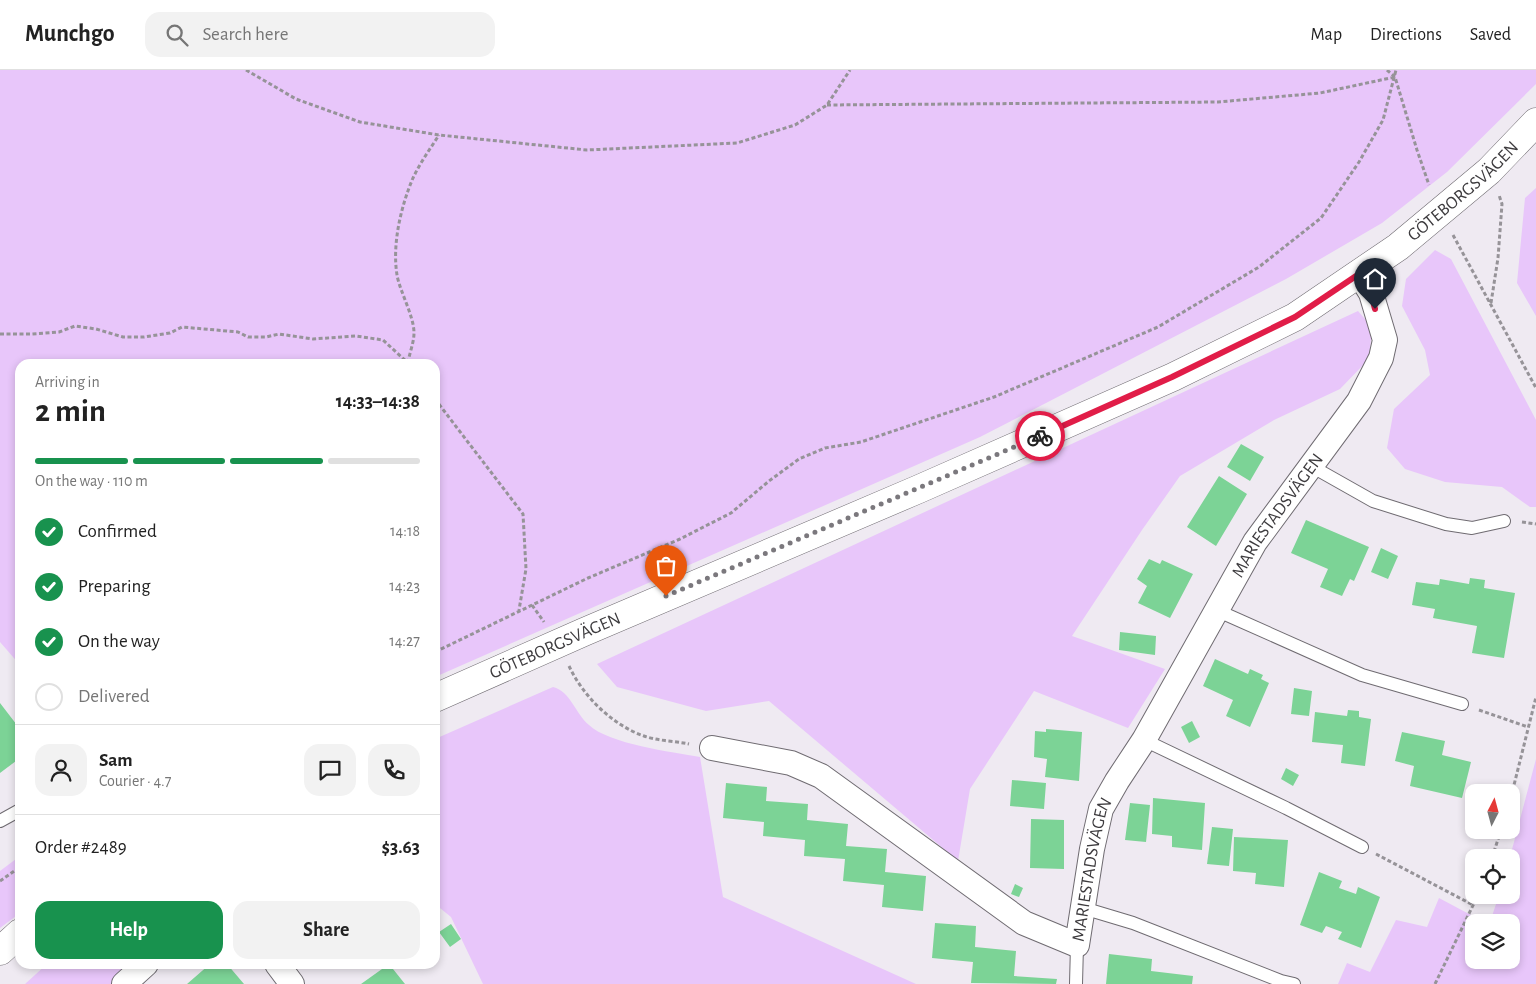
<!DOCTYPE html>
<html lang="en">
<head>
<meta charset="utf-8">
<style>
	:root { --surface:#fff; --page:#f2f2f2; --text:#222; --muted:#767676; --line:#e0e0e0; --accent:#18924e }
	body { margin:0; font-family:"Alegreya Sans",sans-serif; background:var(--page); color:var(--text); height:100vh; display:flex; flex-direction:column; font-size:19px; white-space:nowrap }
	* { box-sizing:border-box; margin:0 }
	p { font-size:16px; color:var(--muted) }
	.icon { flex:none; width:28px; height:28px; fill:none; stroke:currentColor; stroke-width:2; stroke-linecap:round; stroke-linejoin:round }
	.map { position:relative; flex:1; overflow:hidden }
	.details { position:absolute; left:15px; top:289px; width:425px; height:610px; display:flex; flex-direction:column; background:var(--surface); border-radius:15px; box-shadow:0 2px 8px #0003 }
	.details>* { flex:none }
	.needle { width:32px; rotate:6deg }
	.buttons { position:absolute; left:1465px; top:714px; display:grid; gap:10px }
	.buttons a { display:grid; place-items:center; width:55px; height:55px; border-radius:10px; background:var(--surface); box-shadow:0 2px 8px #0003; font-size:25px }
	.pin { position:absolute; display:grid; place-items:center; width:42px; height:42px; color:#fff; margin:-51px -21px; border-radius:50% 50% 50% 0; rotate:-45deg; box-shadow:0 0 5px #0007 }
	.pin .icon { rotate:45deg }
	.courier { position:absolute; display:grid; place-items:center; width:50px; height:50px; margin:-25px; border:4px solid #e11d48; border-radius:50%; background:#fff; color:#222; box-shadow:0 1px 6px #0007 }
	.overview em { font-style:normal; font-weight:700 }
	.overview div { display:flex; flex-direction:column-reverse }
	.overview { display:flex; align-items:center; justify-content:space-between; height:85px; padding:0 20px }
	h1 { font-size:32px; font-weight:700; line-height:38px }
	.bar { display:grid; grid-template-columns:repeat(4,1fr); gap:8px 5px; align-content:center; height:60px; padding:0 20px }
	.bar i { height:6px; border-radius:4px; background:var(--line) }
	.bar .current { background:var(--accent) }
	.bar p { grid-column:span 4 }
	.line { display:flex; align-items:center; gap:12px; padding:0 20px; border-top:1px solid var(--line) }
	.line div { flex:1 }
	.round { display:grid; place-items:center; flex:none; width:52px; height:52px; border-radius:15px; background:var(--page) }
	ol { padding:0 20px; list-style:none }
	li { display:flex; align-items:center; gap:15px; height:55px }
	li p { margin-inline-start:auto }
	li .icon { padding:5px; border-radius:50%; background:var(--accent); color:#fff; stroke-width:4 }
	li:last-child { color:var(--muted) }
	li i { width:28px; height:28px; border:2px solid var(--line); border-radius:50% }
	.action { display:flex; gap:10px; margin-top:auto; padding:10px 20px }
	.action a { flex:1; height:58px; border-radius:15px; background:var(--accent); color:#fff; font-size:20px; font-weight:700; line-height:58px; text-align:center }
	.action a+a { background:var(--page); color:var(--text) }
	header { display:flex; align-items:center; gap:30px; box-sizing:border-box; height:70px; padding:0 25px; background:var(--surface); border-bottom:1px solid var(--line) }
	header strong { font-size:24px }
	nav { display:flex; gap:28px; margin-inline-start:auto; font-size:18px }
	.search { width:350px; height:45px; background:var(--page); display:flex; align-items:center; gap:12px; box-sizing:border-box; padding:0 18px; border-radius:15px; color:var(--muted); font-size:19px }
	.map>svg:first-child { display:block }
	.green { fill:#e8c6fa }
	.building { fill:#7cd396 }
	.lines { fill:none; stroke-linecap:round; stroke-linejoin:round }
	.service-casing { stroke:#6f6b71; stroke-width:14 }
	.minor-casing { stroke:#6f6b71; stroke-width:26 }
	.tertiary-casing { stroke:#6f6b71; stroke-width:29 }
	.path { stroke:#969398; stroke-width:3; stroke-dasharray:4 2.5; stroke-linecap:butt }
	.service { stroke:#fff; stroke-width:12 }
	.minor { stroke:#fff; stroke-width:24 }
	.tertiary { stroke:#fff; stroke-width:28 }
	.done { stroke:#7b787d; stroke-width:5; stroke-dasharray:0 9 }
	.route { stroke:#e11d48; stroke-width:6 }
	.labels { text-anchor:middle; stroke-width:5; stroke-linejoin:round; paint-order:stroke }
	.street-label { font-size:18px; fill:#3d3b3e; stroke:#efeaf2 }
</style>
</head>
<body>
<header>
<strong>Munchgo</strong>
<div class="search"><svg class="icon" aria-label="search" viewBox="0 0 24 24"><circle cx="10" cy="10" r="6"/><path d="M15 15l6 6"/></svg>Search here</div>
<nav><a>Map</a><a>Directions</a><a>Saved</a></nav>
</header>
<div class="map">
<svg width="1536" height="914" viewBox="0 0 1536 914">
	<rect width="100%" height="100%" fill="#efeaf2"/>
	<path class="green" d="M0 0H1536V14L1447 102 1382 153 1286 209 980 367 435 607V294H20V595L0 572Z
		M1536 118V246L1517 213 1525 128Z
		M1435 180 1451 189 1536 350V437H1530L1502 417 1445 412 1405 399 1387 378 1394 339 1430 305 1425 280 1402 236 1406 209Z
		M1358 241 1372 257 1369 289 1340 319 1274 350 1180 406 1142 460 1072 566 1165 599 1128 658 1034 621 970 719 958 791 769 631 706 641 617 617 597 594Z
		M553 617C571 622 575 643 589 655 609 674 672 682 700 687L723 827 916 914H483L451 847 435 834V669Z
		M1536 689V914H1338L1347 893 1370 902 1396 850 1427 857 1439 828 1484 852H1474V890H1511V852H1490L1499 825H1511V788L1510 787Z
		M20 786V843L0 858V801Z
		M47 894H134L113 914H25Z"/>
	<path class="building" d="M1241 374 1264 387 1250 411 1227 397Z
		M1219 406 1247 424 1216 476 1187 457Z
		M1306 450 1369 477 1354 511 1350 509 1342 526 1320 517 1328 499 1291 483Z
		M1381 478 1398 486 1388 509 1371 502Z
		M1149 489 1160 494 1162 490 1193 504 1170 548 1138 533 1147 516 1137 509Z
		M1470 508 1485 510 1484 518 1515 523 1504 588 1472 583 1477 556 1433 548 1435 539 1412 535 1416 512 1439 515 1440 509 1469 514Z
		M1120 562 1156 566 1155 585 1119 580Z
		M1215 589 1248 604 1250 599 1263 605 1261 609 1269 613 1250 657 1226 646 1233 630 1203 616Z
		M1294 618 1312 621 1309 646 1291 644Z
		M0 633 20 659V688L0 703Z
		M1348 640 1359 641V647L1371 649 1365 696 1341 693 1343 675 1312 672 1315 642 1347 646Z
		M1192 651 1200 667 1189 673 1181 657Z
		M1046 659 1082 662 1079 711 1045 707 1047 689 1034 687 1035 661 1046 662Z
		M1402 662 1445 671 1442 685 1471 692 1462 728 1410 716 1414 696 1395 691Z
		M1286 698 1299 705 1293 716 1281 709Z
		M1012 710 1046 713 1044 739 1010 736Z
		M726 713 767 717 766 731 808 734 807 750 848 754 846 776 887 779 885 802 926 806 923 841 882 837 884 815 843 811 845 789 804 786 805 770 763 766 764 752 723 748Z
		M1153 728 1205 733 1202 780 1172 777V766L1152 764Z
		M1130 733 1150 735 1146 772 1125 770Z
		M1031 749 1064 750V799L1030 798Z
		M1212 757 1233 759 1229 796 1207 794Z
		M1234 767 1288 770 1284 817 1255 814 1256 803 1233 801Z
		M1319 802 1342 811 1339 818 1356 824 1358 817 1380 827 1361 878 1338 869 1342 862 1326 856 1322 863 1300 855Z
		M1015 814 1023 818 1019 827 1011 824Z
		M935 853 976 856 975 877 1016 881 1014 906 1057 909 1056 914 971 913 973 892 932 888Z
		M451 854 461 869 450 877 439 862Z
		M1109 884 1152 889 1151 901 1193 906 1192 914H1106Z
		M210 894H227L244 914H187Z
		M389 894 405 914H361Z"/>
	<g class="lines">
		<g class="service-casing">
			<path id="service" d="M1311 396 1373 431 1446 454 1472 458 1504 451
				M1216 540 1362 605 1462 634
				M1144 670 1286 738 1362 777
				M0 751 20 740
				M1083 838 1133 853 1281 911 1294 914
				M1076 914 1077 875"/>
		</g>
		<g class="minor-casing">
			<g id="minor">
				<path id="s1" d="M712 678 791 693 821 706 1024 853 1077 875 1092 779 1101 739 1117 711 1144 670 1255 472 1359 331 1381 288 1385 270 1371 223 1359 204"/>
				<path d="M277 894 292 914"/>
				<path d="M124 914 146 894"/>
			</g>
		</g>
		<g class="tertiary-casing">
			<g id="tertiary">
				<path id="s2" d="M435 628 584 562 919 419 1173 307 1295 247 1398 177 1489 101 1536 52"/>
				<path d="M0 881 20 863"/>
			</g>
		</g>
		<path class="path" d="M246 0 296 29 360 52 439 65 587 80 737 73 795 55 827 35 850 0
			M1387 0 1395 7 1417 80 1429 115
			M827 35 1218 32 1320 23 1395 7
			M1453 165 1536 318
			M1491 233 1498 188 1502 134 1499 125
			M0 264H32L59 262 75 256 96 259 123 267H144L170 263 182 257 238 262 248 267H266L279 264 313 269 356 266 383 270 408 293
			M408 293C409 284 414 273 414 263 414 246 400 222 397 205 392 174 401 136 413 108 420 93 430 79 439 65
			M435 329 523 444 526 499 519 540
			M1522 452 1536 454
			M532 535 544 552
			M435 582 588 508 680 469 731 443 769 411 799 389 825 378 861 372 994 327 1158 257 1259 197 1321 148 1359 92 1383 50 1396 0
			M569 596C583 626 612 655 644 666 658 671 675 671 689 674
			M1479 640 1528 657
			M1511 727 1536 627
			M1376 784 1473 835
			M1492 788 1501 760
			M0 811 20 797
			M1435 914 1478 825"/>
		<use href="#service" class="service"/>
		<use href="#minor" class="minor"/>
		<use href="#tertiary" class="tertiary"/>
	</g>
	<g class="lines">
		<path class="done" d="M666 526 1040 366"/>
		<path class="route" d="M1040 366 1172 307 1295 247 1359 204 1371 223 1375 239"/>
	</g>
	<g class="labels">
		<g class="street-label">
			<text dy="6" stroke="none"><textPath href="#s2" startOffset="1151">GÖTEBORGSVÄGEN</textPath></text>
			<text dy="6" stroke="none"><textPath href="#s1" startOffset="902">MARIESTADSVÄGEN</textPath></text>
			<text dy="6" stroke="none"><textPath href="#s2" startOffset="131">GÖTEBORGSVÄGEN</textPath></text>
			<text dy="6" stroke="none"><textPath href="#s1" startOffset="498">MARIESTADSVÄGEN</textPath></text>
		</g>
	</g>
</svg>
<div class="buttons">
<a><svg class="needle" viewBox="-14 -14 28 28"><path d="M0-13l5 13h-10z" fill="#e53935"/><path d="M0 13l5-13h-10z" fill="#767676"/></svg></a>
<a><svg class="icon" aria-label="locate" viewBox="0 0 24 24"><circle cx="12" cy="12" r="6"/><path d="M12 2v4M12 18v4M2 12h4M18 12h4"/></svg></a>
<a><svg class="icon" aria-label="layers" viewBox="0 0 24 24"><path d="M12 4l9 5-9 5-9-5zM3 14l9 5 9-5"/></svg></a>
</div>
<div class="pin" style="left:666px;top:526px;background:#ea580c"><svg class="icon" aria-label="bag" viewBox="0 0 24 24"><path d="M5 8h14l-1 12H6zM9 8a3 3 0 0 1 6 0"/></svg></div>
<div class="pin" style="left:1375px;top:239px;background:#1f2937"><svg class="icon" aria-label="home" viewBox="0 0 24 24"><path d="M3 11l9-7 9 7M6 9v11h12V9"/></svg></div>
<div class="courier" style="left:1040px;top:366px"><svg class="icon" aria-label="bike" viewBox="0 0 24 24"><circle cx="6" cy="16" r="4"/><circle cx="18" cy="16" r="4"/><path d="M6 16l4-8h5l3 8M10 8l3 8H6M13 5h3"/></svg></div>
<section class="details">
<div class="overview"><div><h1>2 min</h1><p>Arriving in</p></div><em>14:33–14:38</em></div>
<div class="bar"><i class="current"></i><i class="current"></i><i class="current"></i><i></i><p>On the way · 110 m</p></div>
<ol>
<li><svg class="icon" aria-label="check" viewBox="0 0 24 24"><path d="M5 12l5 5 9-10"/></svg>Confirmed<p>14:18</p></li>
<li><svg class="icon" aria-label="check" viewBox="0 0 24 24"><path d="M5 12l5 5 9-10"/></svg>Preparing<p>14:23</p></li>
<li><svg class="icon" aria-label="check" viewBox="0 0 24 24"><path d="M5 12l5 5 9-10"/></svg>On the way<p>14:27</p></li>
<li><i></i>Delivered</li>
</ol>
<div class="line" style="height:90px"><a class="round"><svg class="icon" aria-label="person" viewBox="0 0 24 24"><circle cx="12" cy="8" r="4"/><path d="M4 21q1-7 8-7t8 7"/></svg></a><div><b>Sam</b><p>Courier · 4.7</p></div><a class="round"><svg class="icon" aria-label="chat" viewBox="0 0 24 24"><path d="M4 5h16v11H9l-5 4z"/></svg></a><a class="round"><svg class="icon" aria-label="phone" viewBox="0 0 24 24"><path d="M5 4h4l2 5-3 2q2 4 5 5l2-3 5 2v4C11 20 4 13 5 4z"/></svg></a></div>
<div class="line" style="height:65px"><div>Order #2489</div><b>$3.63</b></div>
<div class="action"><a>Help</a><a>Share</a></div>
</section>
</div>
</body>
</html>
